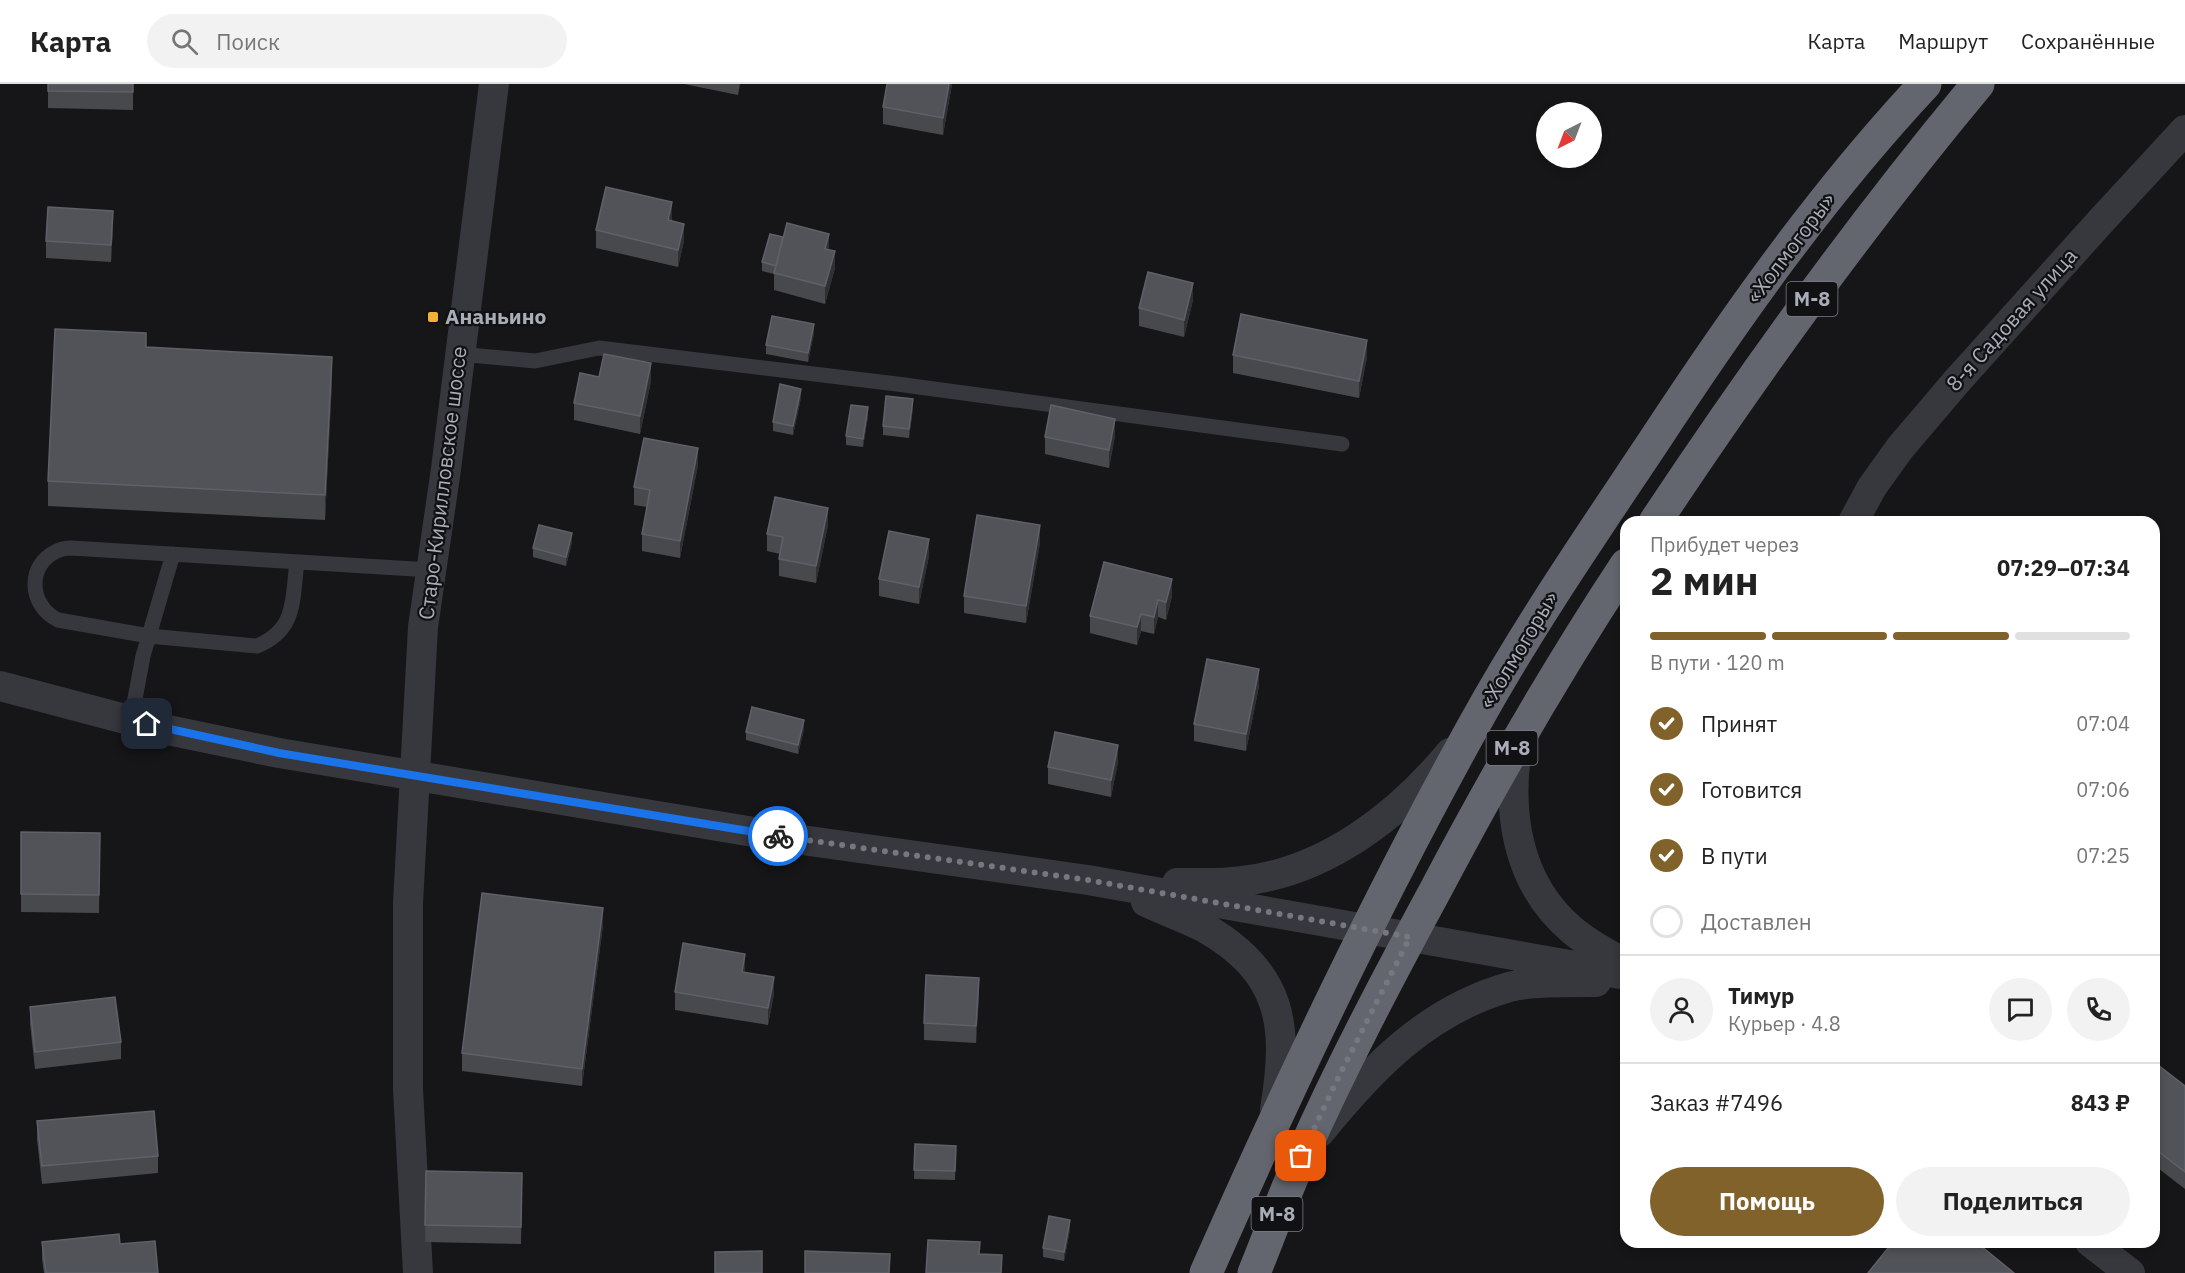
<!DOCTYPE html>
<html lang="ru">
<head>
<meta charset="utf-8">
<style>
	:root { --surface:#fff; --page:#f2f2f2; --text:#222; --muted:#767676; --line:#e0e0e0; --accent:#80622a }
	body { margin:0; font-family:"IBM Plex Sans",sans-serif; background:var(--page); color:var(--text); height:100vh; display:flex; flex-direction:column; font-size:22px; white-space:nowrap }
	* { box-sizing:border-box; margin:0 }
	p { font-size:20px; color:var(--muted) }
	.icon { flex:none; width:33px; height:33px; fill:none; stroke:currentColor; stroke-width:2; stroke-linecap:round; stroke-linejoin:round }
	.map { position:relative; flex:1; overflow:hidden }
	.drawer { position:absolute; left:1620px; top:432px; width:540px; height:732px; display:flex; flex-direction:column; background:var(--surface); border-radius:18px; box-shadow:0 3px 9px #0003 }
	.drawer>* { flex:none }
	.needle { width:39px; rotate:222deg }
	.buttons { position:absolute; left:1536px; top:18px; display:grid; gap:12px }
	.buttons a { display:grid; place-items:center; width:66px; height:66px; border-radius:50%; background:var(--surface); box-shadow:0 3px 9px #0003; font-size:30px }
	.pin { position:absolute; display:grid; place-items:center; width:51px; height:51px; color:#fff; margin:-26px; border-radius:12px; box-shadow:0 3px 9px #0006 }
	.courier { position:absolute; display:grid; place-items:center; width:60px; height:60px; margin:-30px; border:4px solid #1a73e8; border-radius:50%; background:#fff; color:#222; box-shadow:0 2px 8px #0007 }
	.headline em { font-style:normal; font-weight:700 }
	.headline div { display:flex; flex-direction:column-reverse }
	.headline { display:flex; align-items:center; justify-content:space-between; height:102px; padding:0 30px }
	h1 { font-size:39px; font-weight:700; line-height:45px }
	.bar { display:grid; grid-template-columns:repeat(4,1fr); gap:9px 6px; align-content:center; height:72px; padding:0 30px }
	.bar i { height:8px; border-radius:4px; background:var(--line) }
	.bar .active { background:var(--accent) }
	.bar p { grid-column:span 4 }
	.line { display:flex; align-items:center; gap:15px; padding:0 30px; border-top:2px solid var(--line) }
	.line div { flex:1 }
	.round { display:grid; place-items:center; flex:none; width:63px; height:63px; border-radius:32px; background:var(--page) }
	ol { padding:0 30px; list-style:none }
	li { display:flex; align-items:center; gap:18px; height:66px }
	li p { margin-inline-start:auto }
	li .icon { padding:6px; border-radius:50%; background:var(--accent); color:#fff; stroke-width:4 }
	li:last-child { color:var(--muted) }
	li i { width:33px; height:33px; border:3px solid var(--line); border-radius:50% }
	.action { display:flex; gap:12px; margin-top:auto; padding:12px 30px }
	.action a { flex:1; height:69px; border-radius:36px; background:var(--accent); color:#fff; font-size:24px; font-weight:700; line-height:69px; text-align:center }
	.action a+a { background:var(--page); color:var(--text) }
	header { display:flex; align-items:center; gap:36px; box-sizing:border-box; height:84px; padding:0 30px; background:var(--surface); border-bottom:2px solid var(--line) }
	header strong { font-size:28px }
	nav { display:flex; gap:33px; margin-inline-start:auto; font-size:21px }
	.search { width:420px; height:54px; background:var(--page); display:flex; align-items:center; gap:15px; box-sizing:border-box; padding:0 21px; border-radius:33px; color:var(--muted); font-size:22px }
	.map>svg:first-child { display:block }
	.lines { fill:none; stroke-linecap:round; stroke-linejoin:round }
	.lane { stroke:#37383d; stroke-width:15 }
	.street { stroke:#37383d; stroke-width:30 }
	.highway { stroke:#63666e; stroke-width:33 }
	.wall { fill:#47494d }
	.shaded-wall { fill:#2f3033 }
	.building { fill:#525359; stroke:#5f6168; stroke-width:1.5 }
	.done { stroke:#757880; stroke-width:6; stroke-dasharray:0 10.8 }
	.route { stroke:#1a73e8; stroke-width:8 }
	.poi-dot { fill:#f2b134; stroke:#111113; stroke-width:2 }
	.labels { text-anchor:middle; stroke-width:4.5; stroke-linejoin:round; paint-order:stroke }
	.shield { fill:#111113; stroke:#7b7e86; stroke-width:1.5 }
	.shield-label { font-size:20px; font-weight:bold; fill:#a8adb8 }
	.street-label { font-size:21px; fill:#a8adb8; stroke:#111113 }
	.poi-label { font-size:21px; font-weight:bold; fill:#a8adb8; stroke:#111113; text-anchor:start }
</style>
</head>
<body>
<header>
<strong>Карта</strong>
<div class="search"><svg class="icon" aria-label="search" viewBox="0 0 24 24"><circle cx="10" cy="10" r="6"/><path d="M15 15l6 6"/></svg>Поиск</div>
<nav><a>Карта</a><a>Маршрут</a><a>Сохранённые</a></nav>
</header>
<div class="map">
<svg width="2185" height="1189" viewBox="0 0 2185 1189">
	<rect width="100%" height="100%" fill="#161618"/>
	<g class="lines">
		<path class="lane" d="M459 270 535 277 599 264 897 300 1342 360
			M297 478C292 515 297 546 257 562L149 552 58 536C29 522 26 481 57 467 61 465 67 464 71 464L431 486
			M131 636 143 572 173 470"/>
		<path class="street" d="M1853 438 1872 403 1900 364 1957 297 2100 138 2185 46
			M0 602 163 645 279 669 802 756 1088 796 1626 891
			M1518 658C1506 726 1516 799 1572 846 1588 860 1608 870 1626 880
			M1177 799C1198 799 1220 800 1242 797 1325 788 1398 732 1450 669
			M1146 818C1165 827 1186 834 1205 844 1283 889 1289 942 1275 1025
			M1320 1048C1372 984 1426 927 1509 903 1531 897 1572 898 1596 898
			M2090 1158 2130 1189
			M418 1189 408 1005V819L423 543 446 385 494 0"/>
		<path class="highway" d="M1655 438C1755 287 1862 139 1978 0
			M1206 1189C1288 1003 1375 819 1474 641 1528 543 1592 450 1654 357 1736 232 1823 109 1925 0
			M1254 1189C1270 1150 1284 1110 1302 1071 1342 981 1388 894 1435 807 1494 695 1556 587 1626 481"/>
	</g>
	<path class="wall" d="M48 0H133V26L48 24Z
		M684 0H740L738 11Z
		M952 0 943 51 883 40V23Z
		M672 135V137L684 157 678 183 596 164V146Z
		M113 144 111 178 46 174V157Z
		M829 166 835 184 825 220 774 206V190L762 187V178Z
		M1193 216 1184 253 1139 242V224Z
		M814 249 808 278 766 270V261Z
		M146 263 332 298 325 436 48 422V397Z
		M1233 271 1367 273 1359 314 1233 289Z
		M599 293 651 297 640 350 574 336V319Z
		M801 314 793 351 773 347V338Z
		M913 324 909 354 883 351V342Z
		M868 332 863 363 846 361V352Z
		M1115 352 1109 384 1045 370V353Z
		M698 381 680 474 642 467V450L647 423 634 421V403Z
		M828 441 816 499 779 492V475L780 470 767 467V450Z
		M572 458 566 482 533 473V464Z
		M1040 459 1026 539 964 529V512Z
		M929 472 919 520 879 512V495Z
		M1172 512 1166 536 1158 533 1154 550 1141 547 1137 561 1090 549V532Z
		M1259 602 1246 667 1194 657V640Z
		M804 645 798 670 746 656V648Z
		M1118 678 1111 713 1048 700V683Z
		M21 748 100 749 99 829 21 828Z
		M603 841 582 1002 462 987V969Z
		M745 888 774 910 768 941 675 926V908Z
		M979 911 976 959 924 956V939Z
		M30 923 121 958V975L35 985 30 940Z
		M2154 978 2185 1002V1105L2154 1081Z
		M37 1037 158 1072V1089L42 1100 37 1055Z
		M915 1060 956 1062 955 1096 914 1095Z
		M426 1087 522 1089 521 1160 425 1158Z
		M1070 1145 1064 1177 1043 1173V1164Z
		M42 1158 120 1160 158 1189H44L42 1175Z"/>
	<path class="shaded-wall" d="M949 0H952L943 51V34Z
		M672 118V135L668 153V136Z
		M113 127V144L111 178V161Z
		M684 140V157L678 183V166Z
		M829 150V167L825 165Z
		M835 167V184L825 220V202Z
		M1193 199V216L1184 253V236Z
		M814 240V249L808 278V269Z
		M1367 256V273L1359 314V297Z
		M332 273V298L325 436V411Z
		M651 279V297L640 350V332Z
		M801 305V314L793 351V342Z
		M913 315V324L909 354V345Z
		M868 323V332L863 363V355Z
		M1115 335V352L1109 384V366Z
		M698 364V381L680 474V457Z
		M828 424V441L816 499V482Z
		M1040 441V459L1026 539V522Z
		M572 449V458L566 482V473Z
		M929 455V472L919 520V503Z
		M1172 495V512L1166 536V518Z
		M1158 516V533L1154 550V533Z
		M1141 530V547L1137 561V543Z
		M1259 585V602L1246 667V650Z
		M804 636V645L798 670V661Z
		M1118 661V678L1111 713V696Z
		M603 824V841L582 1002V985Z
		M745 870V887L742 905V888Z
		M774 893V910L768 941V924Z
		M979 894V911L976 959V942Z
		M1070 1136V1145L1064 1177V1168Z"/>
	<path class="building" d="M48 0H133V8L48 7Z
		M887 0H949L943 34 883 23Z
		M606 103 672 118 668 136 684 140 678 166 596 146Z
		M48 123 113 127 111 161 46 157Z
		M787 139 829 150 825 165 835 167 825 202 774 189Z
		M770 150 783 153 776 182 762 178Z
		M1148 188 1193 199 1184 236 1139 224Z
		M1241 230 1367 256 1359 297 1233 271Z
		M772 232 814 240 808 269 766 261Z
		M55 245 146 249V263L332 273 325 411 48 397Z
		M604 270 651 279 640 332 574 319 580 289 599 293Z
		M780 300 801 305 793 342 773 338Z
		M886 312 913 315 909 345 883 342Z
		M851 321 868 323 863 355 846 352Z
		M1051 321 1115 335 1109 366 1045 353Z
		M644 354 698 364 680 457 642 450 650 406 634 403Z
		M775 413 828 424 816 482 779 475 783 453 767 450Z
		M977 431 1040 441 1026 522 964 512Z
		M539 441 572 449 566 473 533 464Z
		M889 447 929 455 919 503 879 495Z
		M1104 478 1172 495 1166 518 1158 516 1154 533 1141 530 1137 543 1090 532Z
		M1207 575 1259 585 1246 650 1194 640Z
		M752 623 804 636 798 661 746 648Z
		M1055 648 1118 661 1111 696 1048 683Z
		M21 748 100 749 99 811 21 810Z
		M482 809 603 824 582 985 462 969Z
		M683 859 745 870 742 888 774 893 768 924 675 908Z
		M926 891 979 894 976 942 924 939Z
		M115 913 121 958 35 968 30 923Z
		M2154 978 2185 1002V1088L2154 1064Z
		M154 1027 158 1072 42 1082 37 1037Z
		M915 1060 956 1062 955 1087 914 1086Z
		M426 1087 522 1089 521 1143 425 1141Z
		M1049 1132 1070 1136 1064 1168 1043 1164Z
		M119 1150 120 1160 155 1157 158 1189H46L42 1158Z
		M928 1156 980 1158 979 1170 1002 1171 1001 1189H926Z
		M1893 1158H1976L2014 1189H1868Z
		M762 1167V1189H715V1168Z
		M805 1167 890 1170 889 1189H805Z"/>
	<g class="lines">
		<path class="done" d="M778 752 1088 796 1410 853 1340 990 1301 1072"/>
		<path class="route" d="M147 640 279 669 778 752"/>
	</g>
	<rect class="poi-dot" x="427" y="227" width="12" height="12" rx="3"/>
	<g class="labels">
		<g class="shield">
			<rect x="1786.5" y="198" width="51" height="34" rx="4.5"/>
			<rect x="1486.5" y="647" width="51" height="34" rx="4.5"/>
			<rect x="1251.5" y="1113" width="51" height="34" rx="4.5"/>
		</g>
		<g class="shield-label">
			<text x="1812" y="222">М-8</text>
			<text x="1512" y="671">М-8</text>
			<text x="1277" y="1137">М-8</text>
		</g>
		<g class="street-label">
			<text transform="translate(1791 164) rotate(-53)" y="7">«Холмогоры»</text>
			<text transform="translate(2012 236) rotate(-48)" y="7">8-я Садовая улица</text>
			<text transform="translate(443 399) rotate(-83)" y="7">Старо-Кирилловское шоссе</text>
			<text transform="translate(1519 566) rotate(-59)" y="7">«Холмогоры»</text>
		</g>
		<g class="poi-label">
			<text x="445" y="240">Ананьино</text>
		</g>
	</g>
</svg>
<div class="buttons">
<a><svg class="needle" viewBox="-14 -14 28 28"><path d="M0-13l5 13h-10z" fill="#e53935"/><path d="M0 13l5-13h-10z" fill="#767676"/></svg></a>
</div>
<div class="pin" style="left:1301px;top:1072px;background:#ea580c"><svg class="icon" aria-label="bag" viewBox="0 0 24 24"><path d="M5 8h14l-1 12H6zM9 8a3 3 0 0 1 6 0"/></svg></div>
<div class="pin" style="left:147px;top:640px;background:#1f2937"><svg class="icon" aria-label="home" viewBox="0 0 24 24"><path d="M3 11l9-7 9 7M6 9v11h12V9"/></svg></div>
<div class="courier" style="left:778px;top:752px"><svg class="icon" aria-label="bike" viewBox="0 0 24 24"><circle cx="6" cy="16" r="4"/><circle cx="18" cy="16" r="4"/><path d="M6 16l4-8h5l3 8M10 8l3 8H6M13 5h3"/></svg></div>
<section class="drawer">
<div class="headline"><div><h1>2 мин</h1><p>Прибудет через</p></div><em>07:29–07:34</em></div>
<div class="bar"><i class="active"></i><i class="active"></i><i class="active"></i><i></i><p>В пути · 120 m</p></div>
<ol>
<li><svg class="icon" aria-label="check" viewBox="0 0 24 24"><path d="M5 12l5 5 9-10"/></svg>Принят<p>07:04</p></li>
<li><svg class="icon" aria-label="check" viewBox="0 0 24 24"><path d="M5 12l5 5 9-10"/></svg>Готовится<p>07:06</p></li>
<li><svg class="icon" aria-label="check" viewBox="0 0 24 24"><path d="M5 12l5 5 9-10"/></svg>В пути<p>07:25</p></li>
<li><i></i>Доставлен</li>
</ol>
<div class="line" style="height:108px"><a class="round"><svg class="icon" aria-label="person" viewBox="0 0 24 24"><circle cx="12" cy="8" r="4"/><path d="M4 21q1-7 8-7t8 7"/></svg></a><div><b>Тимур</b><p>Курьер · 4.8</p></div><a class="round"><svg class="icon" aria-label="chat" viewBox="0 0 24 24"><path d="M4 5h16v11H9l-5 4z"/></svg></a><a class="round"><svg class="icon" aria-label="phone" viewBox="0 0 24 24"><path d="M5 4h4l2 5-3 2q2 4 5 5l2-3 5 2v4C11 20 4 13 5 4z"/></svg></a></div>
<div class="line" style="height:78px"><div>Заказ #7496</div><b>843 ₽</b></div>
<div class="action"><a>Помощь</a><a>Поделиться</a></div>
</section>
</div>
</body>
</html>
